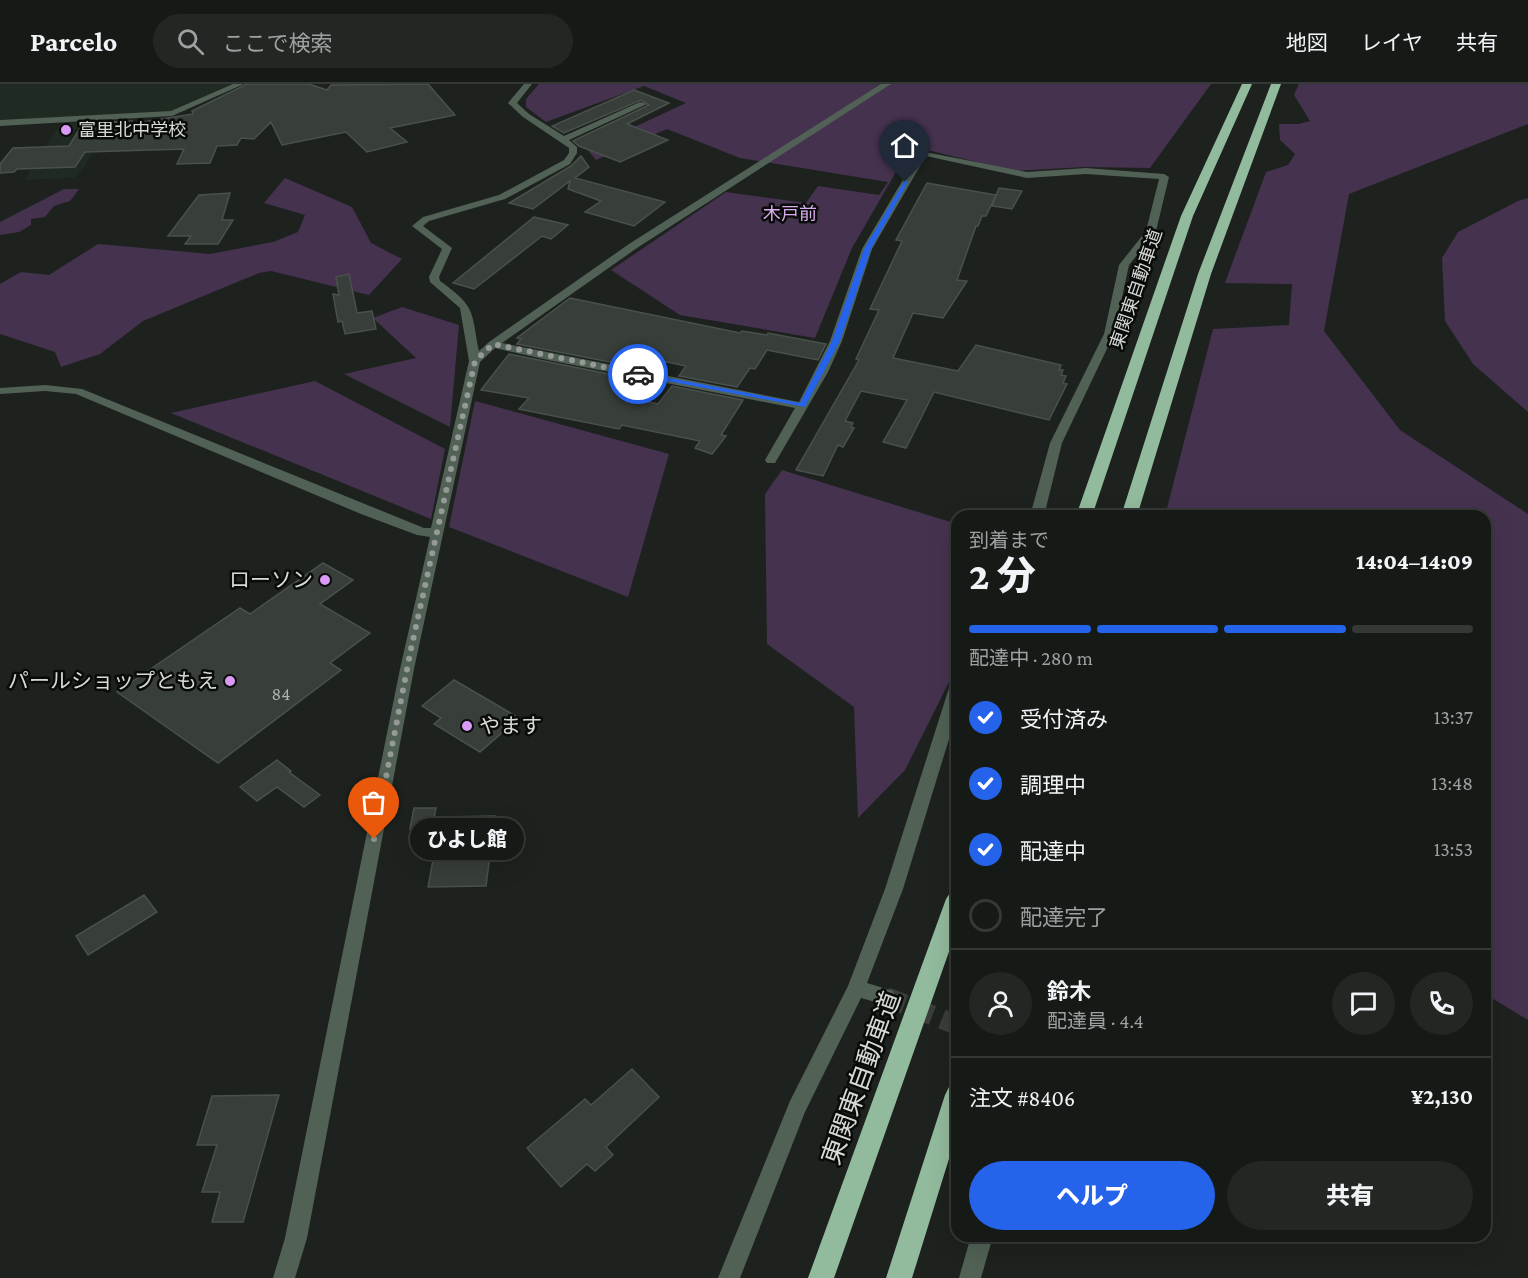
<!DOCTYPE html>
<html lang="ja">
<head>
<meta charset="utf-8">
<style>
	:root { --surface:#161a16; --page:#232723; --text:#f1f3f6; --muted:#9ea1a1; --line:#353835; --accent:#2563eb }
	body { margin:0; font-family:"Crimson Pro","Noto Sans JP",serif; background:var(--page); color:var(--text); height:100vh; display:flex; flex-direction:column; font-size:22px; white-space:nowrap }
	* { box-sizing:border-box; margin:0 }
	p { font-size:20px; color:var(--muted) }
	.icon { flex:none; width:33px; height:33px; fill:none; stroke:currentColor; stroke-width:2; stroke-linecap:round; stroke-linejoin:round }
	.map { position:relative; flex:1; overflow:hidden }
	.side { position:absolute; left:951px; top:426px; width:540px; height:732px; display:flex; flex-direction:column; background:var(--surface); border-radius:18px; box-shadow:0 6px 24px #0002,0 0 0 2px var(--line) }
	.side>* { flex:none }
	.pin { position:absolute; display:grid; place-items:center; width:51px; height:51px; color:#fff; margin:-62px -26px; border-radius:50% 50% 50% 0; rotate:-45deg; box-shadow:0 0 6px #0007 }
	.pin .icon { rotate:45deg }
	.courier { position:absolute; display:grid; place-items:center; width:60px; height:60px; margin:-30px; border:4px solid #2563eb; border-radius:50%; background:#fff; color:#222; box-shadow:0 2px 8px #0007 }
	.bubble { position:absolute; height:42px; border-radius:21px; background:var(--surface); box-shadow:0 6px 24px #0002,0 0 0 2px var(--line); font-size:20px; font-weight:800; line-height:42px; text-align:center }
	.head em { font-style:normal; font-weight:800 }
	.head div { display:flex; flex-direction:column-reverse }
	.head { display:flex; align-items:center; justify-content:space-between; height:102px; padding:0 18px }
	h1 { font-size:39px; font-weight:800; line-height:45px }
	.bar { display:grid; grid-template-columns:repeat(4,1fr); gap:9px 6px; align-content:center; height:72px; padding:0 18px }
	.bar i { height:8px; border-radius:4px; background:var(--line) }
	.bar .active { background:var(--accent) }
	.bar p { grid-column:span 4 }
	.line { display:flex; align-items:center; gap:15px; padding:0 18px; border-top:2px solid var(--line) }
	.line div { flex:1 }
	.round { display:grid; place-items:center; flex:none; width:63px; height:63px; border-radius:32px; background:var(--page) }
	ol { padding:0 18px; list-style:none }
	li { display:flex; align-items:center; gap:18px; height:66px }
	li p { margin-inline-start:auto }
	li .icon { padding:6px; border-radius:50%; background:var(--accent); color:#fff; stroke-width:4 }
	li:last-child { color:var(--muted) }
	li i { width:33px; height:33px; border:3px solid var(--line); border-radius:50% }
	.cta { display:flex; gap:12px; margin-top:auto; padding:12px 18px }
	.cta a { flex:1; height:69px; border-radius:36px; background:var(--accent); color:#fff; font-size:24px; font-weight:800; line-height:69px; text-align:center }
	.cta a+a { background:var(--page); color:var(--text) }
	header { display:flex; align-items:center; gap:36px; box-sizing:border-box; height:84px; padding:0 30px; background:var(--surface); border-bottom:2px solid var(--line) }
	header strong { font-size:28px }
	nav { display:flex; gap:33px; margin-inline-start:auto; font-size:21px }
	.search { width:420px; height:54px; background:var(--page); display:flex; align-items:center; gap:15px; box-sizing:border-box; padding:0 21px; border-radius:33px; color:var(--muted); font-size:22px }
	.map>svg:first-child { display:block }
	.built { fill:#1f2a22 }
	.green { fill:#45324f }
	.building { fill:#383e39; stroke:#4a514c; stroke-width:1.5 }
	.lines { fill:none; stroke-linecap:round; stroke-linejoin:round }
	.minor-tunnel { stroke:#393e3a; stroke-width:20; stroke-dasharray:20 10; stroke-linecap:butt }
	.minor { fill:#516155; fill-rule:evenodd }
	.highway { fill:#92ba9d; fill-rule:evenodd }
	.route { fill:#2563eb }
	.done { stroke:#959a96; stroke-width:6; stroke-dasharray:0 10.8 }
	.poi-dot { fill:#d99af7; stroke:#090b09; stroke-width:2 }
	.labels { text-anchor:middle; stroke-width:5; stroke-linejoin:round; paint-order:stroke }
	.far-poi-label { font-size:18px; fill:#d6dad7; stroke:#090b09; text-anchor:start }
	.far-neighbourhood-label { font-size:18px; fill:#d8adee; stroke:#090b09 }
	.far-street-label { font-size:18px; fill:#d6dad7; stroke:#090b09 }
	.number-label { font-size:18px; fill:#aeb3b0 }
	.poi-label { font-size:21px; fill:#d6dad7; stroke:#090b09; text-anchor:end }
	.near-street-label { font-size:26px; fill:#d6dad7; stroke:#090b09 }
</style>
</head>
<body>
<header>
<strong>Parcelo</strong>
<div class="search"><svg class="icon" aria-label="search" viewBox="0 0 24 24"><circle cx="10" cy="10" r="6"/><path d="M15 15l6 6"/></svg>ここで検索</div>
<nav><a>地図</a><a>レイヤ</a><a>共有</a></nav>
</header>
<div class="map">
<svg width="1528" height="1194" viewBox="0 0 1528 1194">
	<rect width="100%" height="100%" fill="#1d221e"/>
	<path class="built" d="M0 0H237L180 27 69 33V39L80 38 70 54 101 53 84 83 74 94 24 96 65 33 0 36Z"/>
	<path class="green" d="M539 0H1211L1150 84 1085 83 1013 87 911 62 852 164 815 254 680 231 611 186 726 108 806 119 818 102 879 111 888 98 740 74 667 45 596 76 587 65 686 19 644 2 546 38 526 23V15Z
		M1299 0H1528V40L1349 110 1324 247 1400 346 1528 430V936L1485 910V432H1165L1213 245 1289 241 1292 200 1225 199 1266 88 1288 81 1295 70 1280 56 1279 40H1299L1310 37 1294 11Z
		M285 94 352 123 371 159 402 175 369 211 271 187 259 189 143 237 100 270 61 283 55 268 0 250V200L21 188 49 191 98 160 210 170 273 158 298 148 305 131 264 119Z
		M64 105H79L70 117 54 122 45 133 31 135V141L19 148 0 151V138Z
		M1528 114V328L1473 280 1445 237 1442 174 1458 148 1518 117Z
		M402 223 459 241 450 343 344 290 416 274 373 234Z
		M315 297 445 365 431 435 171 329Z
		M475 317 669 370 628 513 449 443Z
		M782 386 957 440V582L905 686 858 734 854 623 767 560 765 410Z"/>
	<path class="building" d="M247 0H309L327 6 331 1 428 0 455 31 390 44 407 58 367 68 346 48 282 61 271 38 254 55 241 54 237 61 217 62 210 79 177 80 184 65 85 68 75 83 17 85 14 88 0 89V80L13 64 69 62 83 39 132 37 130 40 193 30 192 27Z
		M634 6 669 19 627 40 668 56 620 78 579 62 573 57 649 21 641 16 564 49 552 42Z
		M581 72 589 83 575 94 665 118 634 142 585 128 601 117 568 105 570 97 533 125 509 119 571 82Z
		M927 99 996 111 986 132H982L978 142H976L957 196 967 197 943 234 913 229 893 274 958 287 976 261 1061 281 1059 286H1063L1061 291 1066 292 1063 299 1067 300 1049 336 934 308 906 364 883 358 907 316 861 307 845 337 853 339 851 343 854 344 843 363 838 361 823 392 796 386 859 276 856 275 879 226 870 225 902 157 896 156Z
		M999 104 1022 107 1012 125 992 122Z
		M230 109 222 136H233L218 160H185L191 152H168L199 111Z
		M534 133 568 141 551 155 542 152 474 205 453 199Z
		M349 190 357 229 372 227 376 245 345 250 342 237 338 238 333 210 339 211 336 193Z
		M570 214 740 249 742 247 767 251 768 249 826 260 818 276 767 266 755 285 750 284 737 303 679 292 686 282 649 274 641 284 517 260 521 255 517 254Z
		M509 270 634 295 621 312 658 320 672 302 743 316 721 351 726 352 712 370 695 364 700 357 622 341 619 345 519 325 529 314 481 306Z
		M323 479 353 496 320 520 370 549 330 579 341 586 218 679 117 608 240 524 250 530Z
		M454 596 519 634 480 668 434 640 441 634 422 622Z
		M277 676 291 687 289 688 320 711 304 723 277 703 257 717 240 703Z
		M414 724H436L432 744 410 745Z
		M495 732 486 802 428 803 441 733Z
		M144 811 157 828 88 871 76 852Z
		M632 985 659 1013 606 1063 613 1071 595 1087 587 1080 561 1103 527 1064 585 1015 591 1021Z
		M279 1011 243 1138H212L220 1108H202L217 1061H197L212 1012Z"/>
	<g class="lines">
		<path class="minor-tunnel" d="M886 913 957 941"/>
		<path class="minor" d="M233 0H244L172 32 0 42V36L171 27Z
			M524 0H532L517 19 529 30 564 52 640 18 647 20 569 56 577 63V69L570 80 505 115 429 137 423 142 452 164 439 193 440 197C476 223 471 226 479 267L489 258 629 160 881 0H891L637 164 502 259 799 318 830 257 862 165 920 67 1027 88 1086 84 1164 90 1169 93 1156 147 1129 181 1114 250 1062 359 1044 432H1030L1050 359 1104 250 1119 181 1146 147 1159 95 1086 90 1027 94 926 72 872 165 842 257 828 288 775 379H767L765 376 795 324 548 276 495 264 480 278 414 585 307 1154 295 1194H273L285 1154 400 585 430 453 417 451 361 430 76 310 45 307 0 310V304L45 301 82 305 424 444H431L469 277 460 224 430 198 429 193 442 165 412 142 423 133 499 111 564 76 569 69V64L523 33 508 19Z
			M957 598V629L903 805 867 899 893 907 895 913 893 919 886 921 861 914 805 1028 740 1194H718L790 1017 848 902 885 805 949 604 952 600Z
			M971 1152H993L981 1194H959Z"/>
		<path class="highway" d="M1242 0H1252L1193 132 1092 432H1076L1181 132Z
			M1271 0H1281L1211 190 1137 432H1121L1198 190Z
			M957 806V845L834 1194H808L946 815 950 809Z
			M957 1000V1049L912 1194H886L945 1011 949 1003Z"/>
	</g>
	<path class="route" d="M905 96 908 98 871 165 840 257 805 323 636 291 638 288 800 319 832 257 864 165Z"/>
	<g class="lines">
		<path class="done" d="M374 755 411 565 475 277 493 260 638 290"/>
	</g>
	<g class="poi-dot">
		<circle cx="66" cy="46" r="6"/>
		<circle cx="325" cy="496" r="6"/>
		<circle cx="230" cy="597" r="6"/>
		<circle cx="467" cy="642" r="6"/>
	</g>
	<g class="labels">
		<g class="far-poi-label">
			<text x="78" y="52">富里北中学校</text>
		</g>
		<g class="far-neighbourhood-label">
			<text x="790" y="136">木戸前</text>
		</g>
		<g class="far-street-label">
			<text transform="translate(1136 205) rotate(-71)" y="6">東関東自動車道</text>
		</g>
		<g class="number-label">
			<text x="281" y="616">84</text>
		</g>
		<g class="poi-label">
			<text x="313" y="503">ローソン</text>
			<text x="218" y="604">パールショップともえ</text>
			<text x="479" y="649" text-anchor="start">やます</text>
		</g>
		<g class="near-street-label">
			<text transform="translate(861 994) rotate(-70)" y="9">東関東自動車道</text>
		</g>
	</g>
</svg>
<div class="pin" style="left:374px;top:755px;background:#ea580c"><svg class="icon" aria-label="bag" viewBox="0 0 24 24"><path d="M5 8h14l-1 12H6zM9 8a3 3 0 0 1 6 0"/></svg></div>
<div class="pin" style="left:905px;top:98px;background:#1f2937"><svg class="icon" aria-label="home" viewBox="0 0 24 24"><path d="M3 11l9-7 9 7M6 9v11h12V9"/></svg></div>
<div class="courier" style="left:638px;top:290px"><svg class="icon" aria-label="car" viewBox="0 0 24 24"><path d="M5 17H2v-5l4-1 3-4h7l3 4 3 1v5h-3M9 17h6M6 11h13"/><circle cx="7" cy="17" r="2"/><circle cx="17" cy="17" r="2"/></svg></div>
<div class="bubble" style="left:410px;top:734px;width:114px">ひよし館</div>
<section class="side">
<div class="head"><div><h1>2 分</h1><p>到着まで</p></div><em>14:04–14:09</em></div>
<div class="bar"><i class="active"></i><i class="active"></i><i class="active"></i><i></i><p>配達中 · 280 m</p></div>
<ol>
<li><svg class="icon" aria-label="check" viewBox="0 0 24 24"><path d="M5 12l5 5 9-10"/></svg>受付済み<p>13:37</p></li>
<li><svg class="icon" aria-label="check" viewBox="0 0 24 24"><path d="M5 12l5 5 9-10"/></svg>調理中<p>13:48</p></li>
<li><svg class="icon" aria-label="check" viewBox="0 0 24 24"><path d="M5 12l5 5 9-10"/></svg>配達中<p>13:53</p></li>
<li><i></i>配達完了</li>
</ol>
<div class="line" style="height:108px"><a class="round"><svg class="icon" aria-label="person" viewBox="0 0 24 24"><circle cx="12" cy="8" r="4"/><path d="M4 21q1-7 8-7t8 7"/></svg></a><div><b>鈴木</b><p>配達員 · 4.4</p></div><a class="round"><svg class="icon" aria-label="chat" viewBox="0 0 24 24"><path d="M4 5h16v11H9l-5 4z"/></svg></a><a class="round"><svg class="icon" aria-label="phone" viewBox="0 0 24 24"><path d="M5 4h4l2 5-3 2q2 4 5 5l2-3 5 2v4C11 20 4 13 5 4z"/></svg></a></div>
<div class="line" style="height:78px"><div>注文 #8406</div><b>¥2,130</b></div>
<div class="cta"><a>ヘルプ</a><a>共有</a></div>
</section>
</div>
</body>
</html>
